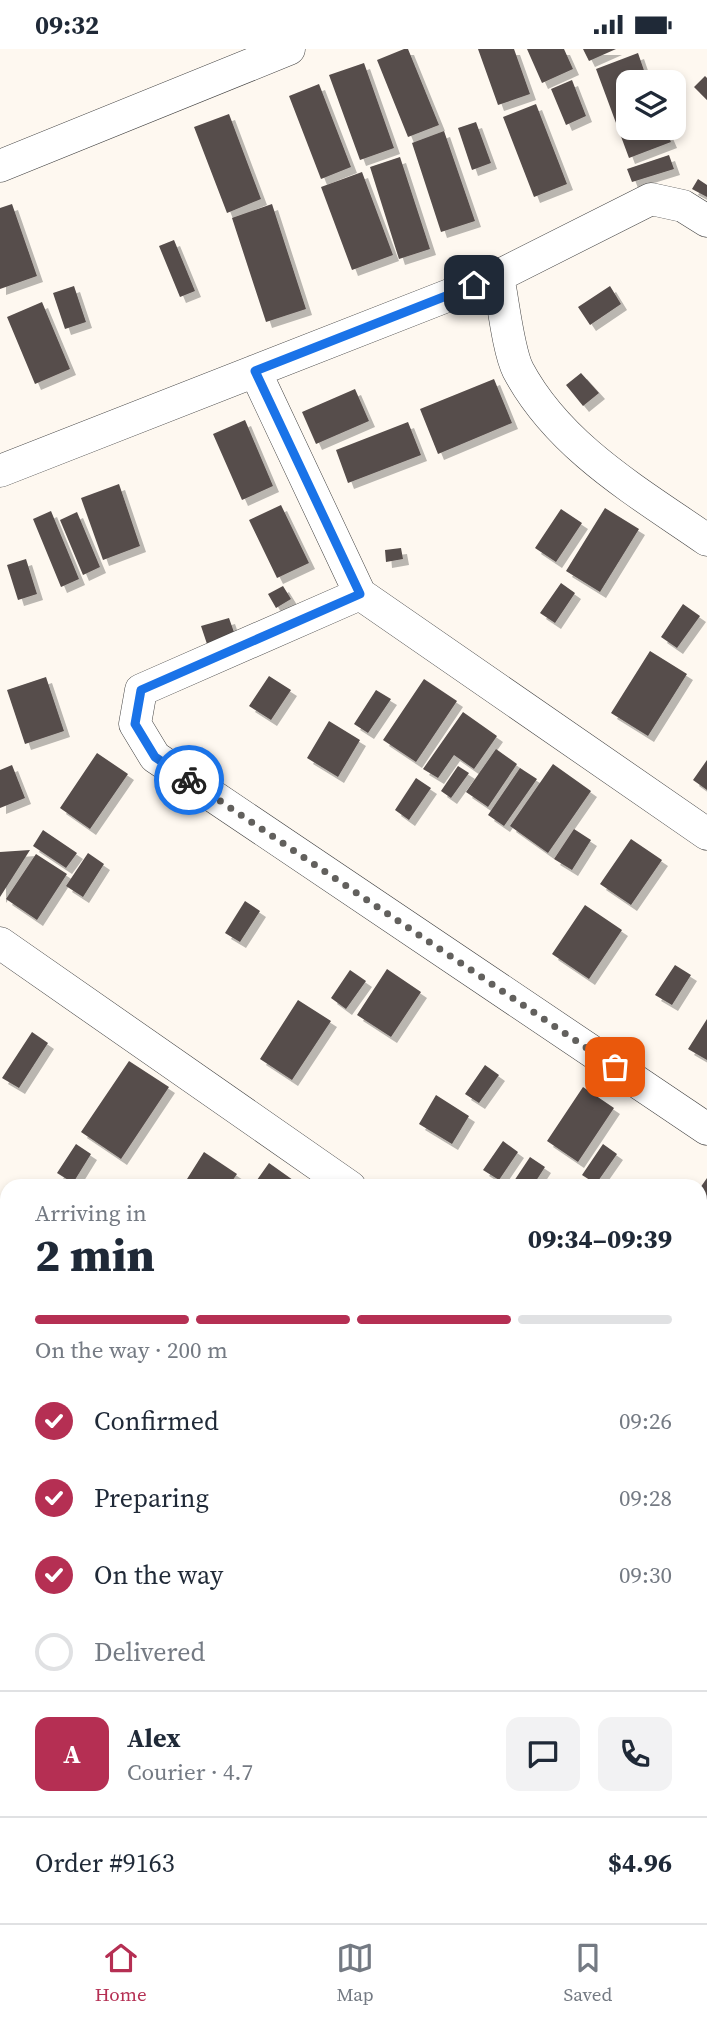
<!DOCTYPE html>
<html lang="en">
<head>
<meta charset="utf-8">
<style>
	:root { --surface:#fff; --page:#f2f2f3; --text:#1f2937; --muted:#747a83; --line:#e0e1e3; --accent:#b52f53 }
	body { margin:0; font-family:"Source Serif 4",serif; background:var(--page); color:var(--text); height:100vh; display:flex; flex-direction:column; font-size:26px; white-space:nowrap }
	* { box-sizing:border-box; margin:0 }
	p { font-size:23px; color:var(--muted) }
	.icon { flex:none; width:38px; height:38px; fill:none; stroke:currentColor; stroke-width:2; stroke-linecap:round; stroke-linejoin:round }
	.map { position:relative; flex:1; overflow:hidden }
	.drawer { position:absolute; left:0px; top:1130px; width:707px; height:744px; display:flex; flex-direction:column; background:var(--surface); border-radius:21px 21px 0 0; box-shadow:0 4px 10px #0003 }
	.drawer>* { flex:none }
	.controls { position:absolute; left:616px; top:21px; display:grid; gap:14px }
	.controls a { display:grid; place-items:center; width:70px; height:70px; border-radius:14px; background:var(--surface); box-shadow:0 4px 10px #0003; font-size:35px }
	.pin { position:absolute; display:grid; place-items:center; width:60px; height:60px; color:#fff; margin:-30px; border-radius:14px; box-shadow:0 4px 10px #0006 }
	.courier { position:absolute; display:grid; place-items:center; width:70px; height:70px; margin:-35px; border:5px solid #1a73e8; border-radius:50%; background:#fff; color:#222; box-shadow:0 2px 9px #0007 }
	.headline em { font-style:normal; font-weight:800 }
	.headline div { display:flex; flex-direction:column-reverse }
	.headline { display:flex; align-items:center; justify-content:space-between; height:119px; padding:0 35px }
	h1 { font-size:46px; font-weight:800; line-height:52px }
	.bar { display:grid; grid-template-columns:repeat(4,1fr); gap:10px 7px; align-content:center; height:84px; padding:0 35px }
	.bar i { height:9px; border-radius:5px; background:var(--line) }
	.bar .current { background:var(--accent) }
	.bar p { grid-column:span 4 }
	.line { display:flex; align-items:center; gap:18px; padding:0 35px; border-top:2px solid var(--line) }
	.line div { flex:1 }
	.round { display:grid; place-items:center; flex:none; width:74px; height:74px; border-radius:14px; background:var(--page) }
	ol { padding:0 35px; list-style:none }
	li { display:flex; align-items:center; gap:21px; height:77px }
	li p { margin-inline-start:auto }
	li .icon { padding:7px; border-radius:50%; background:var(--accent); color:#fff; stroke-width:4 }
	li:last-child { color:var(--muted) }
	li i { width:38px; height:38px; border:4px solid var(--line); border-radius:50% }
	.status { display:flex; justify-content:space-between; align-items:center; height:49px; padding:0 35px; background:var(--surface); direction:ltr }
	.status svg { height:19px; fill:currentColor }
	.tabs { display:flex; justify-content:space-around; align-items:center; height:98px; border-top:2px solid var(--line); background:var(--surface); font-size:19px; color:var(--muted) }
	.tabs a { display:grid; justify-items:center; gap:4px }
	.tabs .current { color:var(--accent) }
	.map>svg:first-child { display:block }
	.building { fill:#564d4b; filter:url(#shadow) }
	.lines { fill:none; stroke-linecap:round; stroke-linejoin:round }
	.minor-casing { stroke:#414141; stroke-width:33 }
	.minor { stroke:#fff; stroke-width:32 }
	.done { stroke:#62605d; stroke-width:7; stroke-dasharray:0 12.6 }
	.route { stroke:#1a73e8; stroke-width:9 }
</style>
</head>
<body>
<div class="status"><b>09:32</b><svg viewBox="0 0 49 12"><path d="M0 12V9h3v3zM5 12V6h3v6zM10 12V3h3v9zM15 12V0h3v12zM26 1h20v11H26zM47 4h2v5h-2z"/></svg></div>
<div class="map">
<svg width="707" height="1874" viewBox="0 0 707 1874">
	<defs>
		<filter id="shadow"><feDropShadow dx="6" dy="6" stdDeviation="0" flood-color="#0004"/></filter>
	</defs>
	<rect width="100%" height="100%" fill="#fef8f0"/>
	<path class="building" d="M404 0H408L439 76 408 88 377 11Z
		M478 0H514L530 45 498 56Z
		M527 0H564L573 20 542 34Z
		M583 0H616L589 12Z
		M638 4 648 33H628V79H665L671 93 629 109 596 20Z
		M364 14 394 99 360 111 329 26Z
		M705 27 707 29V51L694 38Z
		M572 31 586 67 566 76 551 40Z
		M319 35 351 118 321 130 289 47Z
		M536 55 567 135 534 148 503 68Z
		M229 65 261 150 227 164 194 78Z
		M476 73 491 114 472 121 458 79Z
		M444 82 475 172 441 183 412 94Z
		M669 106 674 120 632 133 627 120Z
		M400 108 430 200 399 210 370 118Z
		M362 123 393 206 352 221 321 138Z
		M698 130 707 136V148L692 140Z
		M12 155 37 227 0 240V159Z
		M272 155 306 260 266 273 232 169Z
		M174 191 195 242 180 248 159 197Z
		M74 237 86 273 65 280 53 244Z
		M610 237 621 255 590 276 578 258Z
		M42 253 70 320 35 335 7 268Z
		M581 324 599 344 583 357 566 336Z
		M494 330 512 374 438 405 420 360Z
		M355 340 369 372 316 395 302 363Z
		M245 371 273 437 242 451 213 385Z
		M408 373 421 406 348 434 336 401Z
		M119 435 140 497 103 511 81 449Z
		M281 456 309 514 277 529 249 471Z
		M605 459 639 480 600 543 566 522Z
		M561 460 582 474 556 513 535 499Z
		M51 462 79 530 61 538 33 470Z
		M77 463 100 518 83 526 60 471Z
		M401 499 403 510 386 513 385 501Z
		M26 510 37 545 18 551 7 516Z
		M561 534 575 544 555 574 540 564Z
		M283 537 291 550 276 559 268 545Z
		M683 555 700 567 677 599 661 588Z
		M229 569 236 589 208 598 201 577Z
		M650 602 687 625 648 687 611 664Z
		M269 627 291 641 271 671 249 657Z
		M46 628 64 682 25 695 7 641Z
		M424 630 457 652 416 713 383 691Z
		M376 641 391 650 368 684 354 675Z
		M463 663 497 687 474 720 454 706 438 729 423 720Z
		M329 672 360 691 338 728 307 709Z
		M496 700 517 715 488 758 466 743Z
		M97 704 128 725 90 780 60 759Z
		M707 711V741L693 731Z
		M553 715 591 742 548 804 510 777Z
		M12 716 25 749 0 759V721Z
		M458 717 469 724 451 749 441 742Z
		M520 719 537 730 504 777 488 766Z
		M416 729 431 739 409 771 395 761Z
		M574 780 591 791 572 821 554 810Z
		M43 781 77 804 66 819 33 797Z
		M631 790 662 811 631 856 600 835Z
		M30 801 0 848V803Z
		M88 804 104 815 83 848 66 837Z
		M36 805 67 825 37 871 6 850Z
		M245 852 260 862 240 893 225 884Z
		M585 856 622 881 589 930 552 905Z
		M675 916 691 926 672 956 655 946Z
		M387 920 421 943 391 988 357 966Z
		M350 921 366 932 346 960 331 949Z
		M298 951 331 972 292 1031 260 1010Z
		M707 970V1011L688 1000Z
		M32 983 48 994 19 1039 2 1029Z
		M129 1012 169 1038 121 1110 81 1083Z
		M485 1016 499 1026 479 1054 465 1045Z
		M583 1038 614 1059 578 1113 547 1092Z
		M436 1046 469 1067 452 1095 419 1075Z
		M503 1092 518 1103 499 1131 483 1121Z
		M76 1095 91 1105 73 1134 57 1124Z
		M603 1095 617 1105 596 1135 582 1126Z
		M204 1103 237 1125 228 1138H182Z
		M530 1108 545 1118 532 1138H510Z
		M269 1114 300 1136 299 1138H252Z
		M707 1129V1209L706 1210 700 1206V1139Z
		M707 1260V1288L700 1283V1270Z
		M700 1831 707 1836V1870L700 1865Z
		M464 1867H535L545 1874H475Z"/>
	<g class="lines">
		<g class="minor-casing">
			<path id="minor" d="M0 117 289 0
				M498 227C503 251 508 301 518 321 559 398 638 443 707 491
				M255 322 360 545 707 785
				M0 422 498 227 651 150 683 157 707 172
				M360 545 141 641 135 675 155 708 707 1080
				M0 894 350 1138
				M0 1194 7 1199
				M0 1232 7 1222
				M700 1381 707 1386
				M700 1681 707 1686
				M700 1729 707 1719
				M593 1874 598 1867"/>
		</g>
		<use href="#minor" class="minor"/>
	</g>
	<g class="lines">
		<path class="done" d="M189 731 615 1018"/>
		<path class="route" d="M189 731 155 708 135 675 141 641 360 545 255 322 474 236"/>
	</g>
</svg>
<div class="controls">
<a><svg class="icon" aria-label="layers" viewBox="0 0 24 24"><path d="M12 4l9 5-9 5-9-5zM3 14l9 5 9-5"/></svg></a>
</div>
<div class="pin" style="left:615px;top:1018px;background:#ea580c"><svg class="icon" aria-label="bag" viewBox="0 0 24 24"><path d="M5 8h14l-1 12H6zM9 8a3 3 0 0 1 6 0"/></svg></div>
<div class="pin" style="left:474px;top:236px;background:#1f2937"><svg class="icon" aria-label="home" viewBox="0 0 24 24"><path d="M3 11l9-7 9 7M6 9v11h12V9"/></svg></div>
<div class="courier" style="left:189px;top:731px"><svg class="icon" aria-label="bike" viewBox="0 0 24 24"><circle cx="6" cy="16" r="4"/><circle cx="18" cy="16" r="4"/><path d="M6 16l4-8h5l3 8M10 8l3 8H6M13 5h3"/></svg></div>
<section class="drawer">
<div class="headline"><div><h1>2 min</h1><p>Arriving in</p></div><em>09:34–09:39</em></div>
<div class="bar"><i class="current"></i><i class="current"></i><i class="current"></i><i></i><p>On the way · 200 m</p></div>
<ol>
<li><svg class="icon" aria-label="check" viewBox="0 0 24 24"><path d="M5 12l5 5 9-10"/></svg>Confirmed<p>09:26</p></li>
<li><svg class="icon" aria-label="check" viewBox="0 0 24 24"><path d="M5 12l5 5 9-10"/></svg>Preparing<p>09:28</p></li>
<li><svg class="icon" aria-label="check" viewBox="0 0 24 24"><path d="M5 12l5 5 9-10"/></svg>On the way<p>09:30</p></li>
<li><i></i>Delivered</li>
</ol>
<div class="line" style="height:126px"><b class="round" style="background:var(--accent);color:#fff">A</b><div><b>Alex</b><p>Courier · 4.7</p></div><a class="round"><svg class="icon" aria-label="chat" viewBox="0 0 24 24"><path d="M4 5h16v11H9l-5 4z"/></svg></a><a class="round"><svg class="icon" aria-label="phone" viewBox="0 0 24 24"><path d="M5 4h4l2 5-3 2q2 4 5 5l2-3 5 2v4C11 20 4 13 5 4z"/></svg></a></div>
<div class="line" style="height:91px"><div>Order #9163</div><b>$4.96</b></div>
</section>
</div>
<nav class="tabs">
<a class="current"><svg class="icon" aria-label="home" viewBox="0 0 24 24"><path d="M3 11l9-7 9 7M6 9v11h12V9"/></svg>Home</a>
<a><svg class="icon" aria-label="map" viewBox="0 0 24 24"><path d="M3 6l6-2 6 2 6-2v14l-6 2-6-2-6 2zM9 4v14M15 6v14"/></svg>Map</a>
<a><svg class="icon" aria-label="saved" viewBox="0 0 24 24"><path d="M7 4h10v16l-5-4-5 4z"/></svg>Saved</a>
</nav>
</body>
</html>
